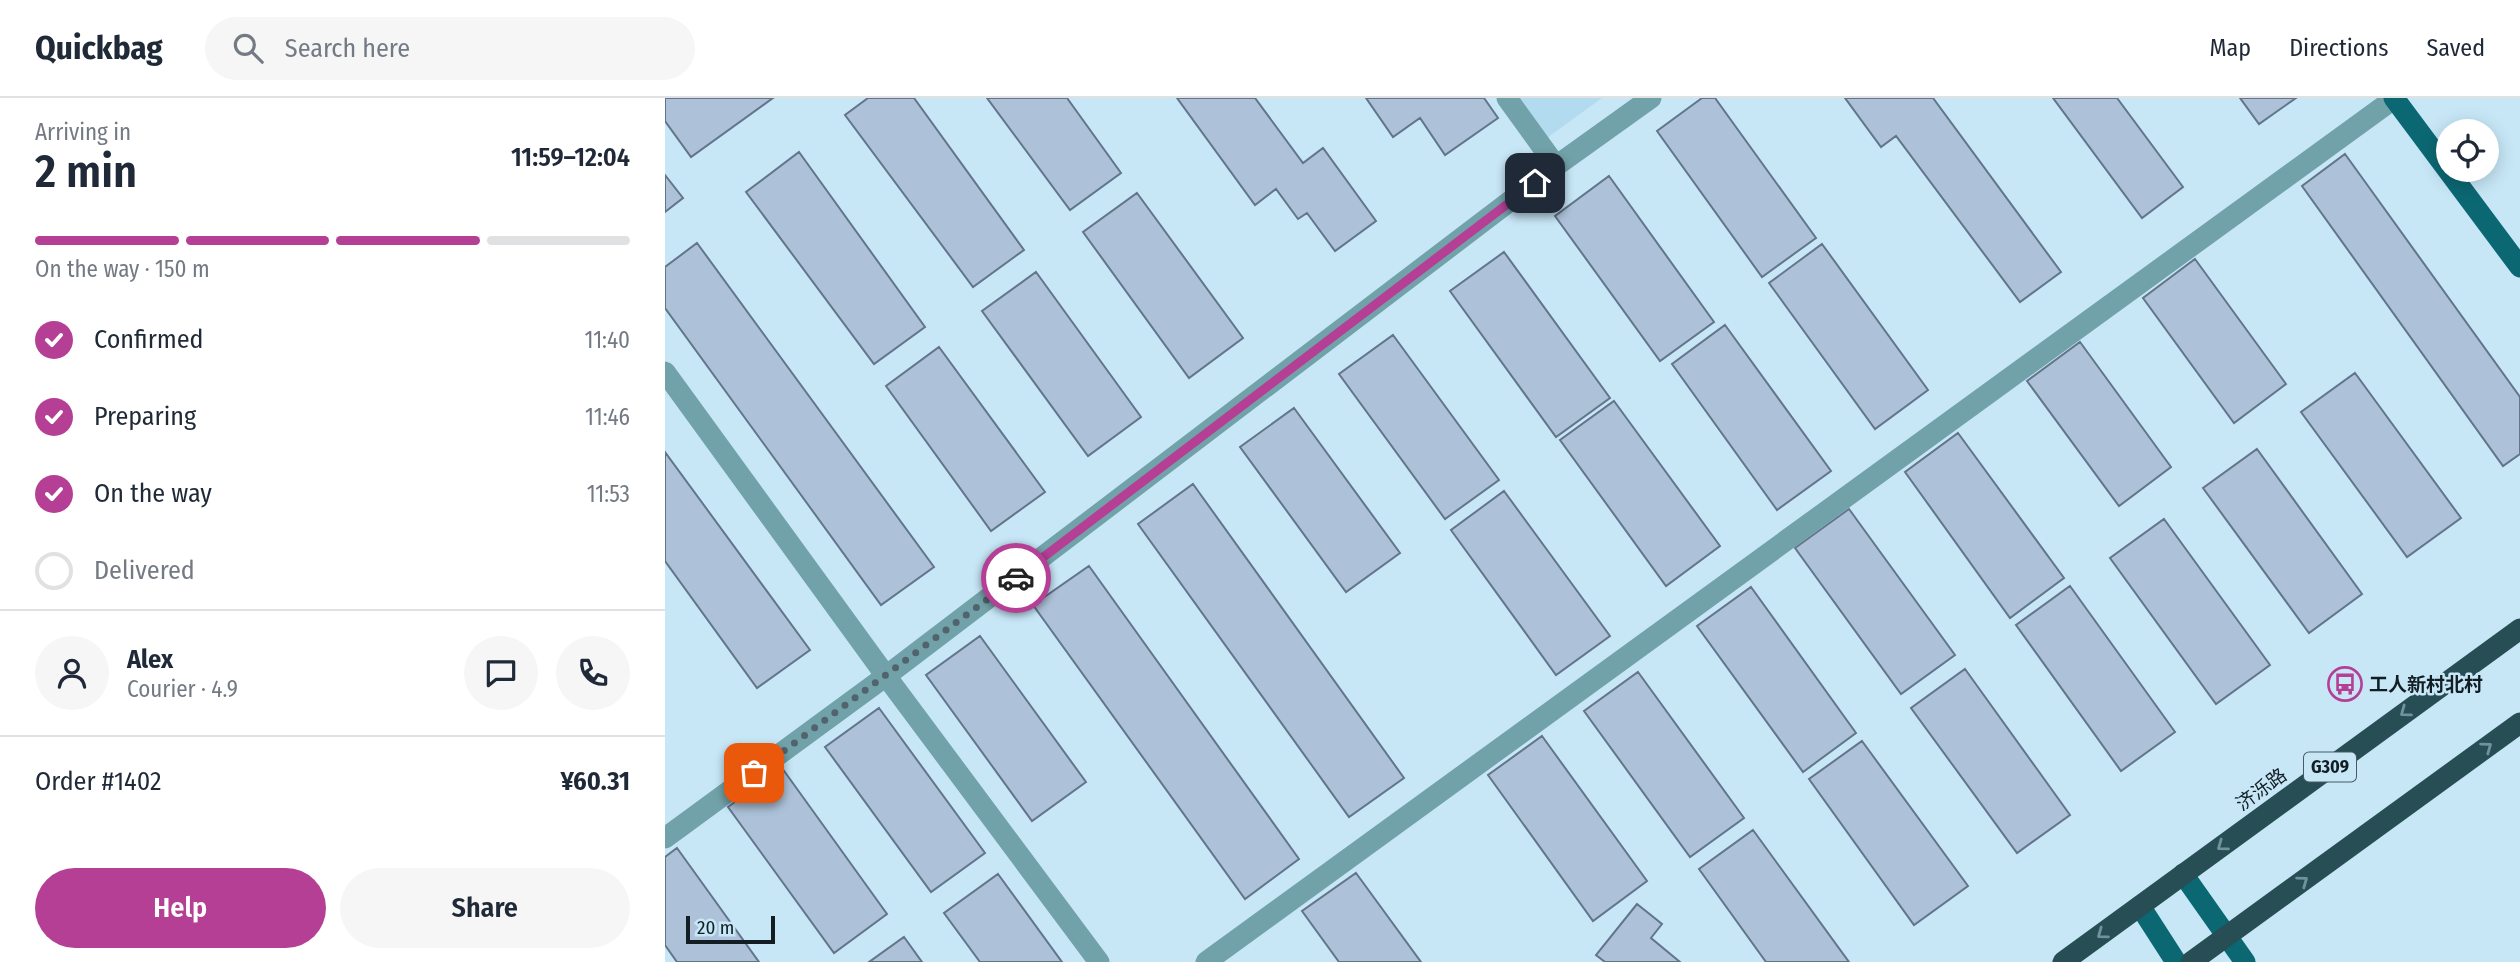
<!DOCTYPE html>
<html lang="en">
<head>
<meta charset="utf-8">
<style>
	:root { --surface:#fff; --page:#f6f6f7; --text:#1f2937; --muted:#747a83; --line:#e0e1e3; --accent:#b53f95 }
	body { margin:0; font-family:"Fira Sans Condensed","Noto Sans SC",sans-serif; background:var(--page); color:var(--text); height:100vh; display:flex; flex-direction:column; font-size:26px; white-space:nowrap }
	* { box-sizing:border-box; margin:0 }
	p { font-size:23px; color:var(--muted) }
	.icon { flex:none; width:38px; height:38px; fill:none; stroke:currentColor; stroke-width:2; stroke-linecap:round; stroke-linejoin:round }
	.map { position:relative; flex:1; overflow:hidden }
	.details { display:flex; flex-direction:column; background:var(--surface); width:665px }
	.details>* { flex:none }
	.buttons { position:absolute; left:1771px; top:21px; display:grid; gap:14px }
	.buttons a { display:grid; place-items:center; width:63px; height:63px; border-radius:50%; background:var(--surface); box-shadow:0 4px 18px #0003; font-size:35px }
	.scale { position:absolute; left:21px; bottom:18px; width:89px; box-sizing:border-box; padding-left:7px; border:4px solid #121e24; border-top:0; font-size:19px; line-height:24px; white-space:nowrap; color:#121e24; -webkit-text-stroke:5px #c7e7f7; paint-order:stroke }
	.pin { position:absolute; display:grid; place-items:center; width:60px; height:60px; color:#fff; margin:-30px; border-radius:14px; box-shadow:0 4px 10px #0006 }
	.courier { position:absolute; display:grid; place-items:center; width:70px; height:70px; margin:-35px; border:5px solid #b53f95; border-radius:50%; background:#fff; color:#222; box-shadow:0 2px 9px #0007 }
	.overview em { font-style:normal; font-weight:600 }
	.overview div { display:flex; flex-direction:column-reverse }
	.overview { display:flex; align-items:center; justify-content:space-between; height:119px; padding:0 35px }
	h1 { font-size:46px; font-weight:600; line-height:52px }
	.bar { display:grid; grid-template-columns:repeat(4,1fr); gap:10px 7px; align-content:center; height:84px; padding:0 35px }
	.bar i { height:9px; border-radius:5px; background:var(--line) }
	.bar .active { background:var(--accent) }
	.bar p { grid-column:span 4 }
	.line { display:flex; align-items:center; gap:18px; padding:0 35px; border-top:2px solid var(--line) }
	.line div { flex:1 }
	.round { display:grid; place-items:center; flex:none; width:74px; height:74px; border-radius:37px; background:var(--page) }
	ol { padding:0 35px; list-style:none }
	li { display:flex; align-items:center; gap:21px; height:77px }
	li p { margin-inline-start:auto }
	li .icon { padding:7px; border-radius:50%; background:var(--accent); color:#fff; stroke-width:4 }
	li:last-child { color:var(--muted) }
	li i { width:38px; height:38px; border:4px solid var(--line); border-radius:50% }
	.primary-button { display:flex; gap:14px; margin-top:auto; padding:14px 35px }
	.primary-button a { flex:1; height:80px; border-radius:42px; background:var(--accent); color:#fff; font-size:28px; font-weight:600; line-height:80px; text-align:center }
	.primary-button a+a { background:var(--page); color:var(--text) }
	header { display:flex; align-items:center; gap:42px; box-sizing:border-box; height:98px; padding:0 35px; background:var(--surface); border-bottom:2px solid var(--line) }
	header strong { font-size:33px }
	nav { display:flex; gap:38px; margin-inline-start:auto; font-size:24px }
	.search { width:490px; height:63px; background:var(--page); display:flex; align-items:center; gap:18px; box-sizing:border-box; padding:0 24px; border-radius:38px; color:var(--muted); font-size:26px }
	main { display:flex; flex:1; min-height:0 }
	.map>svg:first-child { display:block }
	.built { fill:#b3dbef }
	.building { fill:#adc2d9; stroke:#62758b; stroke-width:2 }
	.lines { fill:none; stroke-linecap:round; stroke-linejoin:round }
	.minor { stroke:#72a2a9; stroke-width:21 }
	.major { stroke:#0b6873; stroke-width:21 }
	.highway { stroke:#264e54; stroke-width:21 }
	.oneway { stroke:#6e939d }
	.done { stroke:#51646e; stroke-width:7; stroke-dasharray:0 12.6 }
	.route { stroke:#b53f95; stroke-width:9 }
	.labels { text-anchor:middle; stroke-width:5; stroke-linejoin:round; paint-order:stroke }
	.shield { fill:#c7e7f7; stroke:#485a63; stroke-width:2 }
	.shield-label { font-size:18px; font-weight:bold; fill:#121e24 }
	.poi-label { font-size:19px; font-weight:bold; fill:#121e24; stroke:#c7e7f7; text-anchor:start }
	.street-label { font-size:19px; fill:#121e24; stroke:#c7e7f7 }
</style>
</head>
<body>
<header>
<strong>Quickbag</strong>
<div class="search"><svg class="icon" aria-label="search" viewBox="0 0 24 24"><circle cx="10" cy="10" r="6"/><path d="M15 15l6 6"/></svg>Search here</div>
<nav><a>Map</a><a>Directions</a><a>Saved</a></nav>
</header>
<main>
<section class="details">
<div class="overview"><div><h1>2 min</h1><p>Arriving in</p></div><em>11:59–12:04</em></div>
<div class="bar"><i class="active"></i><i class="active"></i><i class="active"></i><i></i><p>On the way · 150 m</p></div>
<ol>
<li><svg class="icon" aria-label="check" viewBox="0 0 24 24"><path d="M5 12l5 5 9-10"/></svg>Confirmed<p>11:40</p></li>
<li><svg class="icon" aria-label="check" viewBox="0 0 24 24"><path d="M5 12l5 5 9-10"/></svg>Preparing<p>11:46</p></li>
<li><svg class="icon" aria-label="check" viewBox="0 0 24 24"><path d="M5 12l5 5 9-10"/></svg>On the way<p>11:53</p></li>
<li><i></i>Delivered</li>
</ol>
<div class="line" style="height:126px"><a class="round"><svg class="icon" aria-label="person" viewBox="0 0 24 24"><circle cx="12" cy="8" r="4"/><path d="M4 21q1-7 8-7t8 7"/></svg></a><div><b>Alex</b><p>Courier · 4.9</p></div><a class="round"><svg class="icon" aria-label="chat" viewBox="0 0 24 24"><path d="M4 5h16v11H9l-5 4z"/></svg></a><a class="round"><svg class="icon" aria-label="phone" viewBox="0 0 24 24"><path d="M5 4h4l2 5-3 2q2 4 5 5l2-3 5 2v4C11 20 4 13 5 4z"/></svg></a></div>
<div class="line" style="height:91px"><div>Order #1402</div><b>¥60.31</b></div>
<div class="primary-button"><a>Help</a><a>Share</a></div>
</section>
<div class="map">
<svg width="1855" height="864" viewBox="0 0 1855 864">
	<rect width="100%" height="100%" fill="#c7e7f7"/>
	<path class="built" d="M852 0H937L882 40Z"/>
	<path class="building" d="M0 0H108L26 59 0 23Z
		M203 0H249L359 152 308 189 180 17Z
		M322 0H402L456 75 405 112Z
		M512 0H590L638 65 658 50 711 123 670 153 642 115 633 121 611 91 590 107Z
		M701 0H819L833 20 780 57 755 20 728 39Z
		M1037 0H1050L1151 140 1097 179 992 33Z
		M1180 0H1268L1396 174 1355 204 1231 38 1216 49Z
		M1388 0H1452L1518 89 1477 120Z
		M1575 0H1631L1594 26Z
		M134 54 260 229 209 266 81 94Z
		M1680 56 1855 299V356L1838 368 1637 88Z
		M0 77 18 100 0 114Z
		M944 78 1049 224 995 263 890 118Z
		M472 95 578 240 524 280 418 134Z
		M32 145 269 469 216 507 0 210V169Z
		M1157 146 1263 292 1210 331 1104 185Z
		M839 154 945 300 891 339 785 193Z
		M1530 161 1621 286 1569 325 1478 200Z
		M371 174 476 319 423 358 317 213Z
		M1060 227 1166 373 1112 412 1007 266Z
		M728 237 834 382 780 421 674 276Z
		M1415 244 1506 369 1454 408 1362 283Z
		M274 249 380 394 326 433 221 288Z
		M1690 275 1796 420 1742 459 1636 314Z
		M949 303 1055 448 1001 488 895 342Z
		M629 310 735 455 681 494 575 349Z
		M1293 335 1399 480 1345 520 1240 374Z
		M1592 351 1697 496 1644 535 1538 390Z
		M0 354 145 552 92 590 0 463Z
		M528 386 739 680 684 719 473 426Z
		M839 393 945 538 891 577 786 432Z
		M1184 411 1290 557 1236 596 1130 450Z
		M1499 421 1605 567 1551 606 1445 460Z
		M424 468 634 761 580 801 368 507Z
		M1405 488 1510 634 1456 673 1351 527Z
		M1086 489 1191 635 1138 674 1032 528Z
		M315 538 421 684 367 723 261 577Z
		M1300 571 1405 717 1352 755 1246 610Z
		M973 574 1079 720 1025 759 919 613Z
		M214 610 320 755 266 794 160 649Z
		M877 638 982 783 928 823 823 677Z
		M1197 643 1303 788 1249 827 1144 681Z
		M117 670 222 816 169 855 63 709Z
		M1088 732 1184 864H1101L1034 771Z
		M12 750 94 864H12L0 847V759Z
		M691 775 756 864H674L637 813Z
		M333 776 397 864H315L279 815Z
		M972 806 997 826 986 840 1015 864H940L931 857Z
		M239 839 257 864H204Z"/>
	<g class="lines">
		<path class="minor" d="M842 0 891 68
			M0 274 221 578 434 864
			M0 740 221 578 891 68 986 0
			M541 864 1730 0"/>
		<path class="major" d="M1729 0 1855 169
			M1518 776 1580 864
			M1475 808 1511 864"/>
		<path class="highway" d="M1398 864 1855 531
			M1526 864 1855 625"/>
	</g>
	<defs><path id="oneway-chevron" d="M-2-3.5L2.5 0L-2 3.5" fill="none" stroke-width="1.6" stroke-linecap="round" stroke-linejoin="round" transform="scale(1.75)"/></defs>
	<g class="oneway">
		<use href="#oneway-chevron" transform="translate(1740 614) rotate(144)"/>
		<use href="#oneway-chevron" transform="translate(1822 649) rotate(-36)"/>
		<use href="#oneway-chevron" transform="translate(1557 748) rotate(144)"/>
		<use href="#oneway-chevron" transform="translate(1638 783) rotate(-36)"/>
		<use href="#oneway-chevron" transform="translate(1437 836) rotate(144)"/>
	</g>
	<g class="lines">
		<path class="done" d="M89 675 351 480"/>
		<path class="route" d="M351 480 870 85"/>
	</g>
	<defs>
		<g id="bus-ring" transform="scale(1.75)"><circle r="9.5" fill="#c7e7f7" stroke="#b53f95" stroke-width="1.5"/><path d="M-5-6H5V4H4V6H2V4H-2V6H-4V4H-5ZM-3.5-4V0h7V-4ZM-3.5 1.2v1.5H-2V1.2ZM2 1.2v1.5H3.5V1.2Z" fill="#b53f95"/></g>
	</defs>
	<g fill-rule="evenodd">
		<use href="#bus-ring" x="1680" y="586"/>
	</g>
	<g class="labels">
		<rect class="shield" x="1639" y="654.5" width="52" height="29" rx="5"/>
		<g class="shield-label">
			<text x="1665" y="675">G309</text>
		</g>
		<g class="poi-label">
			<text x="1704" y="593">工人新村北村</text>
		</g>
		<g class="street-label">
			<text transform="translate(1596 691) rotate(-36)" y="7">济泺路</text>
		</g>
	</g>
</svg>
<div class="buttons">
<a><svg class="icon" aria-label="locate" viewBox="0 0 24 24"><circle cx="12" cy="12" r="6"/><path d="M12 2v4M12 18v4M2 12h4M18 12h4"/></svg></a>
</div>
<div class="scale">20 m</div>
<div class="pin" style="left:89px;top:675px;background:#ea580c"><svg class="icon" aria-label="bag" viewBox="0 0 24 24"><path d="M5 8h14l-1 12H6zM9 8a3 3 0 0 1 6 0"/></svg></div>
<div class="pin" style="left:870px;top:85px;background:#1f2937"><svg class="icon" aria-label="home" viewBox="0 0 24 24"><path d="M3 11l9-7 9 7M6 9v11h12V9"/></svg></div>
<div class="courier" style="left:351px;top:480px"><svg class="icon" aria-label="car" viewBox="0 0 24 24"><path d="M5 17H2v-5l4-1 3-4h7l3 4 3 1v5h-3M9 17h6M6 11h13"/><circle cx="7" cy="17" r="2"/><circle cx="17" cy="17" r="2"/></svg></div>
</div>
</main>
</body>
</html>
